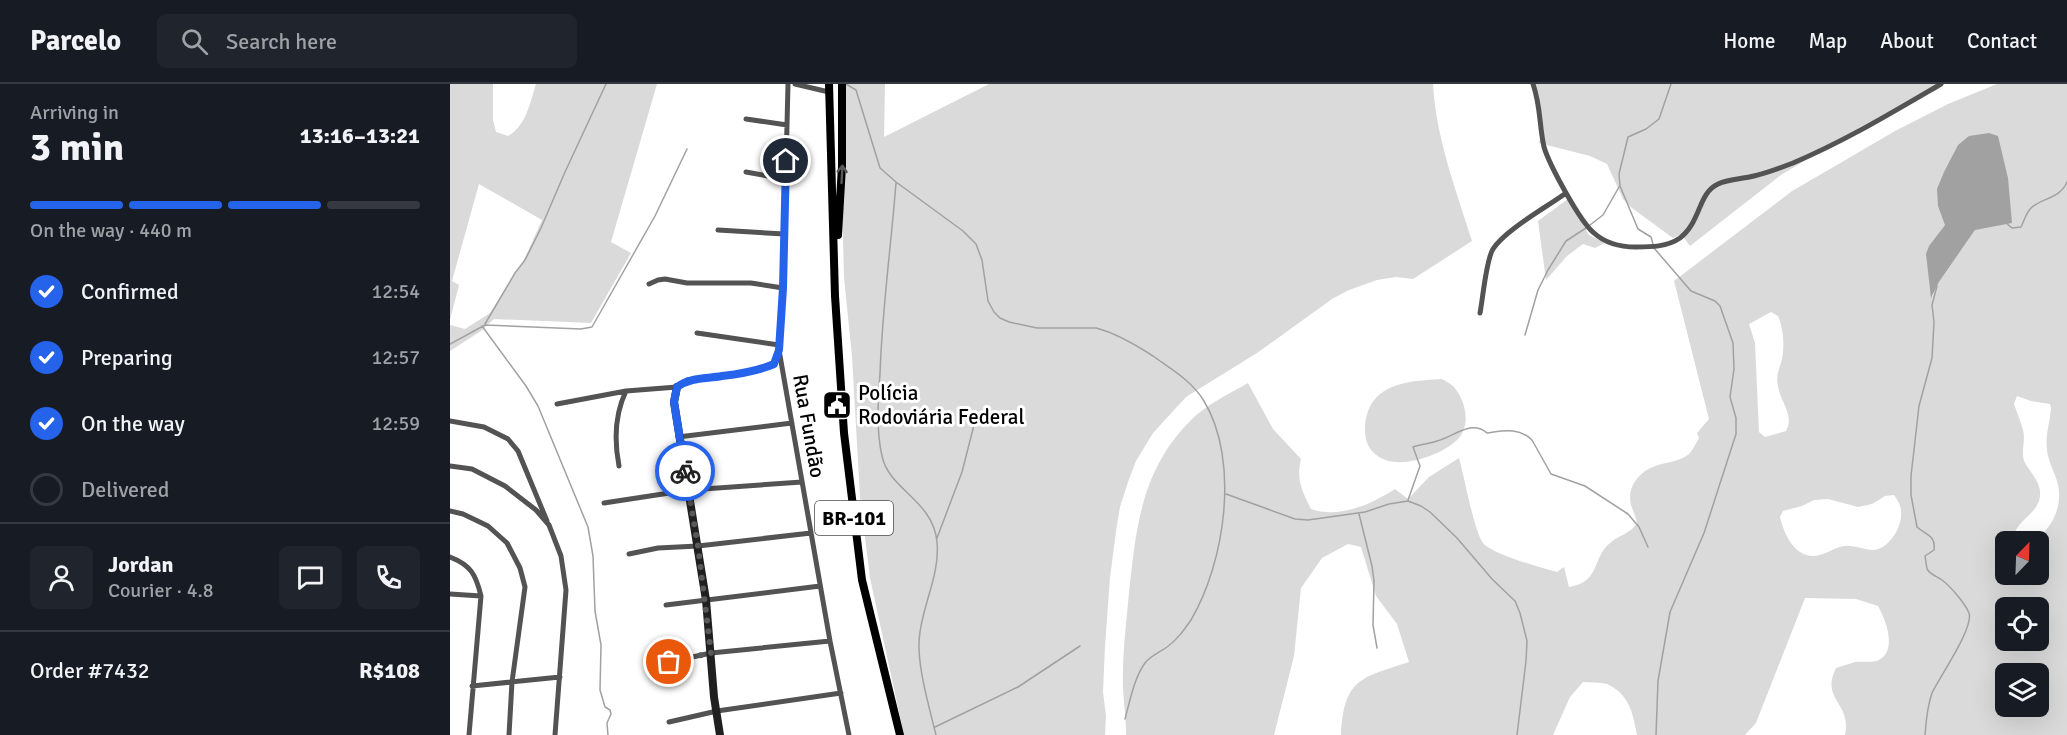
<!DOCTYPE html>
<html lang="en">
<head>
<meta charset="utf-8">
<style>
	:root { --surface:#171b24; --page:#20242c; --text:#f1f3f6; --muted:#9ea1a6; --line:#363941; --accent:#2563eb }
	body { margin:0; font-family:Signika,sans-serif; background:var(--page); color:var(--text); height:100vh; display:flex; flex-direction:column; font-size:22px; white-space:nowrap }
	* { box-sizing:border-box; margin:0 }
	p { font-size:20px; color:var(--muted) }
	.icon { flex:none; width:33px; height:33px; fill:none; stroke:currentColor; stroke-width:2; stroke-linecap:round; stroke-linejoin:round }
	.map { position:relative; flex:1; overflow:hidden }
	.details { display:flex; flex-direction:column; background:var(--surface); width:450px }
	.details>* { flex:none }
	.needle { width:39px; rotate:23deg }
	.tools { position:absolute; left:1545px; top:447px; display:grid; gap:12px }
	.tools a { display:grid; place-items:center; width:54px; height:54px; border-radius:9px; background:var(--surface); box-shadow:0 6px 24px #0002; font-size:30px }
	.pin { position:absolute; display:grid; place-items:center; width:51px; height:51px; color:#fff; margin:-26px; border:3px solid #fff; border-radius:50%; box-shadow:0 2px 6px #0007 }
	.courier { position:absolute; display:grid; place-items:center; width:60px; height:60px; margin:-30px; border:4px solid #2563eb; border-radius:50%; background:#fff; color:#222; box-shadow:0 2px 8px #0007 }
	.summary em { font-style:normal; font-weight:700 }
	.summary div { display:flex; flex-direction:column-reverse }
	.summary { display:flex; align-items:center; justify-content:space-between; height:102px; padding:0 30px }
	h1 { font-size:39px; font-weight:700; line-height:45px }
	.bar { display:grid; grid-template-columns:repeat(4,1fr); gap:9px 6px; align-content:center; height:72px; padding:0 30px }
	.bar i { height:8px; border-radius:4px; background:var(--line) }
	.bar .active { background:var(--accent) }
	.bar p { grid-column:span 4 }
	.line { display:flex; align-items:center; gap:15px; padding:0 30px; border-top:2px solid var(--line) }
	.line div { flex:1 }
	.round { display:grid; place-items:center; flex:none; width:63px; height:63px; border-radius:9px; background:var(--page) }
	ol { padding:0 30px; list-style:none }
	li { display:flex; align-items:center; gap:18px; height:66px }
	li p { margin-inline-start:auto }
	li .icon { padding:6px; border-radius:50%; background:var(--accent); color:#fff; stroke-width:4 }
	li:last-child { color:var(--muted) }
	li i { width:33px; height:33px; border:3px solid var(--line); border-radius:50% }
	header { display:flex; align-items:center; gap:36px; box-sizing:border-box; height:84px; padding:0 30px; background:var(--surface); border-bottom:2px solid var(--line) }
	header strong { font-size:28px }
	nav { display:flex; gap:33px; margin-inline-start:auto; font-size:21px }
	.search { width:420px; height:54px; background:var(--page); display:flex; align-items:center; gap:15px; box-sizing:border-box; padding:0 21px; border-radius:9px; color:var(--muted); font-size:22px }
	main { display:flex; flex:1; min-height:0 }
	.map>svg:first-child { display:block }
	.green { fill:#dadada; fill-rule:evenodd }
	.water { fill:#a1a1a1 }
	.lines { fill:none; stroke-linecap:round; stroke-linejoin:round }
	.stream { stroke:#a1a1a1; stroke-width:1.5 }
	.street { stroke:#535353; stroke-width:5 }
	.secondary { stroke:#202020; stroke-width:8 }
	.primary { stroke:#000; stroke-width:8 }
	.oneway { stroke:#595959 }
	.done { stroke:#595959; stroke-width:6; stroke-dasharray:0 10.8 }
	.route { stroke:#2563eb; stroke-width:8 }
	.labels { text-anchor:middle; stroke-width:6; stroke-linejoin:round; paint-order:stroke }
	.shield { fill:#fff; stroke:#4c4c4c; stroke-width:1.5 }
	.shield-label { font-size:20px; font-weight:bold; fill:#000 }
	.poi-label { font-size:21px; fill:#000; stroke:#fff; text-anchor:start }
	.street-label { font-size:21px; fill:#000; stroke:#fff }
</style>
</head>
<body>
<header>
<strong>Parcelo</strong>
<div class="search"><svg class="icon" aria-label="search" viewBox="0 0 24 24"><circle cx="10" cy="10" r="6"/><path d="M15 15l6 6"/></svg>Search here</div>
<nav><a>Home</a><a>Map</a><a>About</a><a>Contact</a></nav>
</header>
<main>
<section class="details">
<div class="summary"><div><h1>3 min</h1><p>Arriving in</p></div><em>13:16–13:21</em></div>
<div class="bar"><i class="active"></i><i class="active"></i><i class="active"></i><i></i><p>On the way · 440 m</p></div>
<ol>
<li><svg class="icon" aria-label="check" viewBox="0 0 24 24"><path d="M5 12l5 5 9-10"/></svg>Confirmed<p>12:54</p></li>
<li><svg class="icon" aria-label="check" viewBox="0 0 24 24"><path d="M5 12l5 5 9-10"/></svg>Preparing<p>12:57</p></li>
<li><svg class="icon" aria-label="check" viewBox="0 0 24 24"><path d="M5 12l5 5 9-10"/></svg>On the way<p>12:59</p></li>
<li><i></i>Delivered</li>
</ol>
<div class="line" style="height:108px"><a class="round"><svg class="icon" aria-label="person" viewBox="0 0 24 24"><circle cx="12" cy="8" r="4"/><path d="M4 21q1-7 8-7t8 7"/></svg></a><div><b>Jordan</b><p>Courier · 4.8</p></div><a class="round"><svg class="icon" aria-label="chat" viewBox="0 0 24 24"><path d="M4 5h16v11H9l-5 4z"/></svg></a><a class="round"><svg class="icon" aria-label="phone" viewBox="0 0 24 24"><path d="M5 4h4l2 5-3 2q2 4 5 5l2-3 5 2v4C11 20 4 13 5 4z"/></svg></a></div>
<div class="line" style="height:78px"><div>Order #7432</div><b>R$108</b></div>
</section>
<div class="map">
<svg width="1617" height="651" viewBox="0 0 1617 651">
	<rect width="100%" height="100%" fill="#fff"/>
	<path class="green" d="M0 0H43V36L46 48 58 52C76 42 80 19 86 0H207L161 158 181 169 141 239 44 235 31 247 0 267V241L15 245 40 229 73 178 92 136 29 100 2 197 9 201 0 236Z
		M389 0H435L434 53 539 0H983C986 54 1006 106 1022 157L963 195 946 193 927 196 899 206 882 215 807 269 736 313 703 349 686 377 678 398 670 423 666 447 660 494 655 562 653 608 656 632 655 651H454L420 494 410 413 402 272 394 194Z
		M1081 0H1492L1414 41 1331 91 1240 162 1231 150 1223 154 1182 124 1173 115 1157 80 1140 72 1089 59C1095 37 1087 21 1081 0Z
		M1547 0H1617V651H1395C1402 618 1370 616 1386 584 1392 582 1399 580 1405 578 1413 577 1423 579 1429 576 1448 565 1435 535 1428 522L1406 515 1355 514 1306 639 1295 651H1187C1183 629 1179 610 1157 600 1150 598 1140 599 1133 598L1120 613 1103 651H891C894 595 910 594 959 578L947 540 926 512 911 463 898 460 872 474 851 504 844 572 824 651H676C676 635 674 621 673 605 672 574 676 541 679 509 686 444 691 386 741 336 756 321 779 310 798 299L823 345 851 375C846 395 852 407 861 425 889 435 922 420 945 405L958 415 979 393 1009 374C1014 391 1024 447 1033 459 1042 470 1091 484 1107 488L1114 483 1119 503C1151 498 1141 475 1160 459 1169 451 1180 450 1187 439 1186 433 1183 427 1181 421 1176 400 1193 384 1212 380 1220 378 1232 376 1239 370 1243 366 1246 359 1249 354L1247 349 1259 335 1224 197 1342 107 1368 92 1445 47 1498 20ZM1495 141 1525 146 1489 198 1482 213C1476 187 1478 162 1495 141ZM1321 228 1328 232C1334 246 1335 264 1331 279 1328 287 1326 294 1328 302 1330 318 1345 331 1336 347L1315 353 1309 348 1305 259 1299 240ZM1567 312 1581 317 1600 320 1601 324C1600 338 1595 352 1597 366 1598 377 1604 387 1607 397 1614 420 1603 445 1583 457L1588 458V490H1556V458L1567 457 1564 450C1570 435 1584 431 1589 417 1594 401 1582 391 1575 379 1570 369 1576 357 1573 346 1571 338 1567 329 1564 320ZM1444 411C1449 418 1452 424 1451 433 1450 446 1437 466 1423 466 1413 466 1404 461 1395 462 1386 463 1381 467 1373 470 1348 479 1335 454 1330 433L1333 427 1352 422 1364 416 1378 415 1408 423 1422 420 1435 412ZM1556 524H1588V556H1556ZM1556 590H1588V622H1556Z
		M1118 115 1139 151 1155 159 1145 164 1133 160 1117 172 1096 196 1088 137Z
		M992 295C996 297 1001 300 1004 303 1016 317 1022 343 1006 357 989 372 949 386 929 373 919 366 915 358 915 346 916 300 955 297 992 295Z"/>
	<path class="water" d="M1539 49 1548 52 1558 94 1562 139 1525 146 1489 198 1481 214 1476 170 1479 162 1495 141 1488 122 1487 105 1494 88 1508 61 1519 52Z"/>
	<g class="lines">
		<path class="stream" d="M396 0 406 6 430 84 446 98 513 147 526 160 532 176 538 217 544 228 550 234 559 238 587 244H646C666 249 686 261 703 272 721 285 742 297 754 317 790 377 775 478 741 536 734 546 727 556 717 563 710 568 700 572 695 579 684 594 680 617 675 635
			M446 99C441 163 432 226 430 290 428 316 426 346 432 372 439 406 483 416 487 458 490 489 474 518 470 548 465 576 479 622 486 651
			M1556 139 1562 144 1571 143C1574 137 1576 129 1581 124 1593 113 1610 115 1617 98
			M1140 141 1153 131 1169 103
			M1203 160 1201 153 1188 145 1170 102 1169 90 1178 53 1196 45 1209 35 1221 0
			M1204 164 1241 207 1265 217 1270 222 1283 259 1284 285 1280 313 1286 334V350L1254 449 1220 528 1208 597 1206 651
			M35 240 65 189 75 176 91 144 115 88 156 0
			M32 242 76 302 88 322 138 443 143 472 145 527 151 561 150 606 155 623 160 626 161 630 157 639 158 651
			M1075 251 1088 206 1098 186 1116 157 1136 144
			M0 260 35 241 131 245 142 243 205 132 237 65
			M776 410 845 435 858 436 915 428 939 420 958 417 971 422 980 428 1007 454 1042 495 1065 517 1070 529 1077 557 1076 577 1067 651
			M958 416 970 382 963 363C971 360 979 360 987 357 1004 353 1021 335 1037 349 1053 347 1069 343 1082 356L1101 390 1135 402 1178 430 1189 443 1198 463
			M909 430 922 482 924 497 923 541 927 564
			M487 454 512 388 525 337
			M485 643 568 603 630 562
			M1475 651C1476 637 1477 623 1482 609 1489 594 1524 544 1519 529 1515 519 1500 502 1492 496 1486 492 1481 491 1477 485L1475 472 1484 466C1486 451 1476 451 1467 443L1461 411V392L1469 322 1482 274 1484 238 1482 221 1487 202"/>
		<path class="street" d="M338 0 333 204 329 266 380 557 399 651
			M345 0 379 8
			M1083 0C1091 23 1089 41 1094 63 1099 80 1130 138 1144 149 1155 159 1171 163 1186 163 1201 163 1217 163 1230 154 1251 138 1248 109 1268 100 1279 95 1292 95 1304 92 1317 89 1330 84 1343 79 1395 57 1443 28 1491 0
			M296 35 337 41
			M296 88 335 95
			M268 146 334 150
			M199 200 208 196 215 195 237 199H301L333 204
			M1030 229C1033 214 1036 176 1043 165 1055 146 1097 123 1116 109
			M247 249 329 261
			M107 320 176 307 227 303 237 296 273 292 312 285 324 280 328 267
			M0 337 34 343 58 355 68 367 97 437
			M228 353 342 339
			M0 382 22 385 55 402 86 426 99 441 111 472 116 506 105 651
			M169 382C164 356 165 330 176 307
			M154 419 239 406 352 398
			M0 427 13 430 38 442 57 459 70 484 75 503 62 598 59 651
			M179 470 208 464 248 462 361 449
			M0 473C21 481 26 491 31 512L19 651
			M0 510 31 512
			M216 521 370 502
			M219 578 261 569 380 557
			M22 602 110 593
			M219 638 267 627 391 609"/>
		<path class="secondary" d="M227 303 224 318 256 516 264 613 270 651"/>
		<path class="primary" d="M379 0 385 212 394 349 412 496 450 651
			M388 151 392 82V0"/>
	</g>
	<defs><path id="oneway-shaft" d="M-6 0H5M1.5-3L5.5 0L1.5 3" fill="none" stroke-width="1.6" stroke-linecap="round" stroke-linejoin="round" transform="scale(1.5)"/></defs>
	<use class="oneway" href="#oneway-shaft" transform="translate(392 90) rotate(-87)"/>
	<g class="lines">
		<path class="done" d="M219 578 261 569 248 462 235 387"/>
		<path class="route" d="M235 387 224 318 227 303C241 293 256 295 272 292 290 290 308 287 324 280L329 266 333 204 336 77"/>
	</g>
	<defs>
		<g id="civic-square" transform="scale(1.5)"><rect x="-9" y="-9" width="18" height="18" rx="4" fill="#000" stroke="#fff"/><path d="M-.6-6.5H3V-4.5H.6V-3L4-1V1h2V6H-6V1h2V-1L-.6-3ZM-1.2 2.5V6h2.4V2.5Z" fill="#fff"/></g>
	</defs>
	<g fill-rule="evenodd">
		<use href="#civic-square" x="387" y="321"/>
	</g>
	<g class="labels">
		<rect class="shield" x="365" y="417" width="78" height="34" rx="4.5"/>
		<g class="shield-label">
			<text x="404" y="441">BR-101</text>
		</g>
		<g class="poi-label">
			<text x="408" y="316">Polícia<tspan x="408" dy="24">Rodoviária Federal</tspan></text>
		</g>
		<g class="street-label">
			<text transform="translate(359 342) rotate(80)" y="7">Rua Fundão</text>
		</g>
	</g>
</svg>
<div class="tools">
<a><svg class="needle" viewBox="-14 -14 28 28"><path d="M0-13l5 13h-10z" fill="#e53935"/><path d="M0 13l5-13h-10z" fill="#9ea1a6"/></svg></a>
<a><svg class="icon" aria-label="locate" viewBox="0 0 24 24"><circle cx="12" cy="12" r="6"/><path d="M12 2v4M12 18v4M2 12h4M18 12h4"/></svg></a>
<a><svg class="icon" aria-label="layers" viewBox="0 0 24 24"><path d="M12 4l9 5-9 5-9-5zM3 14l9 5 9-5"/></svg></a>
</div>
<div class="pin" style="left:219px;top:578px;background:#ea580c"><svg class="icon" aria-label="bag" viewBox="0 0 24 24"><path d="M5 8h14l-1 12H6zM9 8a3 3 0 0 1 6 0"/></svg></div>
<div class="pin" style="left:336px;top:77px;background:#1f2937"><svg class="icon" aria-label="home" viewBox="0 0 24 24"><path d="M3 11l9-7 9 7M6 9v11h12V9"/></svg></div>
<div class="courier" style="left:235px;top:387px"><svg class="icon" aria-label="bike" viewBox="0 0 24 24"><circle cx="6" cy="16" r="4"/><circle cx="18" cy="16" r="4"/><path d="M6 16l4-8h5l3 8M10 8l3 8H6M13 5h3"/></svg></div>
</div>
</main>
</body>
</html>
